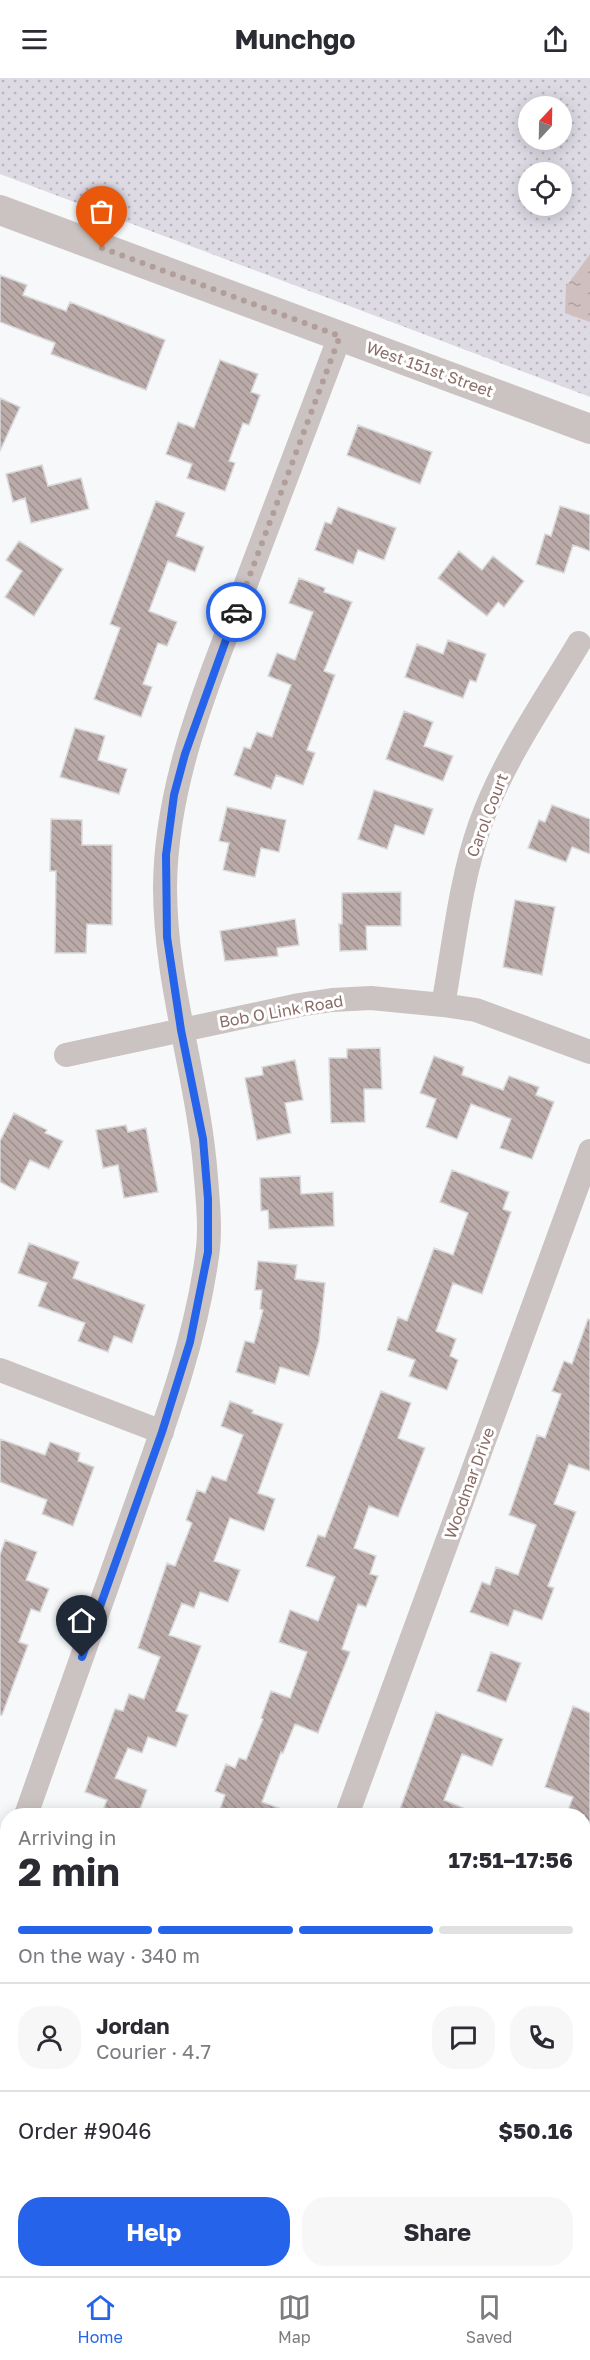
<!DOCTYPE html>
<html lang="en">
<head>
<meta charset="utf-8">
<style>
	:root { --surface:#fff; --page:#f7f7f7; --text:#2b2b33; --muted:#7c7c81; --line:#e1e1e2; --accent:#2563eb }
	body { margin:0; font-family:"Golos Text",sans-serif; background:var(--page); color:var(--text); height:100vh; display:flex; flex-direction:column; font-size:22px; white-space:nowrap }
	* { box-sizing:border-box; margin:0 }
	p { font-size:20px; color:var(--muted) }
	.icon { flex:none; width:33px; height:33px; fill:none; stroke:currentColor; stroke-width:2; stroke-linecap:round; stroke-linejoin:round }
	.map { position:relative; flex:1; overflow:hidden }
	.side { position:absolute; left:0px; top:1730px; width:591px; height:470px; display:flex; flex-direction:column; background:var(--surface); border-radius:24px 24px 0 0; box-shadow:0 3px 15px #0003 }
	.side>* { flex:none }
	.needle { width:39px; rotate:22deg }
	.fabs { position:absolute; left:518px; top:18px; display:grid; gap:12px }
	.fabs a { display:grid; place-items:center; width:54px; height:54px; border-radius:50%; background:var(--surface); box-shadow:0 3px 15px #0003; font-size:30px }
	.pin { position:absolute; display:grid; place-items:center; width:51px; height:51px; color:#fff; margin:-62px -26px; border-radius:50% 50% 50% 0; rotate:-45deg; box-shadow:0 0 6px #0007 }
	.pin .icon { rotate:45deg }
	.courier { position:absolute; display:grid; place-items:center; width:60px; height:60px; margin:-30px; border:4px solid #2563eb; border-radius:50%; background:#fff; color:#222; box-shadow:0 2px 8px #0007 }
	.headline em { font-style:normal; font-weight:700 }
	.headline div { display:flex; flex-direction:column-reverse }
	.headline { display:flex; align-items:center; justify-content:space-between; height:102px; padding:0 18px }
	h1 { font-size:39px; font-weight:700; line-height:45px }
	.bar { display:grid; grid-template-columns:repeat(4,1fr); gap:9px 6px; align-content:center; height:72px; padding:0 18px }
	.bar i { height:8px; border-radius:4px; background:var(--line) }
	.bar .active { background:var(--accent) }
	.bar p { grid-column:span 4 }
	.line { display:flex; align-items:center; gap:15px; padding:0 18px; border-top:2px solid var(--line) }
	.line div { flex:1 }
	.round { display:grid; place-items:center; flex:none; width:63px; height:63px; border-radius:24px; background:var(--page) }
	.button { display:flex; gap:12px; margin-top:auto; padding:12px 18px }
	.button a { flex:1; height:69px; border-radius:24px; background:var(--accent); color:#fff; font-size:24px; font-weight:700; line-height:69px; text-align:center }
	.button a+a { background:var(--page); color:var(--text) }
	header { display:flex; justify-content:space-between; align-items:center; height:78px; padding:0 18px; background:var(--surface); font-size:27px; font-weight:700 }
	.dock { display:flex; justify-content:space-around; align-items:center; height:84px; border-top:2px solid var(--line); background:var(--surface); font-size:16px; color:var(--muted) }
	.dock a { display:grid; justify-items:center; gap:3px }
	.dock .active { color:var(--accent) }
	.map>svg:first-child { display:block }
	.grass { fill:url(#grass-dots); fill-rule:evenodd }
	.water { fill:url(#water-ripples) }
	.building { fill:url(#building-back-hatch); stroke:#d9dadc; stroke-width:1.5 }
	.lines { fill:none; stroke-linecap:round; stroke-linejoin:round }
	.minor { stroke:#cbc3c2; stroke-width:24 }
	.tertiary { stroke:#cbc3c2; stroke-width:30 }
	.done { stroke:#b19d9a; stroke-width:6; stroke-dasharray:0 10.8 }
	.route { stroke:#2563eb; stroke-width:8 }
	.labels { text-anchor:middle; stroke-width:6; stroke-linejoin:round; paint-order:stroke }
	.street-label { font-size:16px; fill:#8b6c66; stroke:#fff }
</style>
</head>
<body>
<header><svg class="icon" aria-label="menu" viewBox="0 0 24 24"><path d="M4 6h16M4 12h16M4 18h16"/></svg>Munchgo<svg class="icon" aria-label="share" viewBox="0 0 24 24"><path d="M12 15V3M7 8l5-5 5 5M5 13v7h14v-7"/></svg></header>
<div class="map">
<svg width="590" height="2198" viewBox="0 0 590 2198">
	<defs>
		<pattern id="grass-dots" width="8" height="8" patternUnits="userSpaceOnUse" patternTransform="scale(1.5)"><rect width="8" height="8" fill="#dddae4"/><path d="M2 2h.1M6 6h.1" fill="none" stroke="#b9b5bd" stroke-width="1.8" stroke-linecap="round"/></pattern>
		<pattern id="water-ripples" width="26" height="14" patternUnits="userSpaceOnUse" patternTransform="scale(1.5)"><rect width="26" height="14" fill="#d0bfbf"/><path d="M2 4q2-2 4 0t4 0M15 11q2-2 4 0t4 0" fill="none" stroke="#af9f9f"/></pattern>
		<pattern id="building-back-hatch" width="6" height="6" patternUnits="userSpaceOnUse" patternTransform="scale(1.5)"><rect width="6" height="6" fill="#baaba9"/><path d="M-1 5l2 2M0 0l6 6M5-1l2 2" fill="none" stroke="#9d8f8d"/></pattern>
	</defs>
	<rect width="100%" height="100%" fill="#f7f8fa"/>
	<path class="grass" d="M0 0H590V319L0 96ZM528 28H561V62H528ZM528 94H561V128H528Z"/>
	<path class="water" d="M590 176V244L565 235 566 209Z"/>
	<path class="building" d="M0 197 27 207 23 217 66 233 70 224 165 262 146 312 51 276 55 265 0 244Z
		M220 282 258 296 251 314 260 317 249 347 243 345 229 383 235 385 225 413 187 400 192 386 166 376 178 344 194 350Z
		M0 320 20 329 0 373Z
		M358 347 432 374 420 406 347 377Z
		M42 387 48 408 81 400 89 431 31 445 25 420 13 424 6 396Z
		M156 423 185 435 176 458 204 469 195 494 168 483 149 533 177 544 167 568 158 565 143 606 152 609 141 639 94 621 120 550 110 546Z
		M560 428 590 437V473L573 467 564 495 536 486 545 456 551 458Z
		M338 429 396 450 384 482 358 472 353 486 315 472 325 444 331 446Z
		M19 463 63 491 34 538 5 519 22 493 6 482Z
		M459 473 482 492 493 478 524 503 504 529 498 524 487 538 438 500Z
		M299 500 325 510 324 514 352 524 324 593 335 597 307 672 315 675 303 707 276 697 271 711 234 697 244 669 250 671 257 654 272 659 291 607 268 598 277 575 295 582 313 534 289 525Z
		M448 562 486 576 476 604 470 602 463 620 405 599 417 566 443 576Z
		M404 633 433 644 424 668 453 678 443 703 386 681Z
		M75 650 105 658 98 682 127 691 119 716 60 699Z
		M374 712 433 731 424 757 395 747 387 771 358 761Z
		M552 727 590 741V776L572 769 566 784 528 770 539 742 545 744Z
		M227 729 286 742 279 774 261 770 255 799 223 792 229 765 219 763Z
		M51 741 82 742V767H112V847L87 846 86 875H55L56 793H50Z
		M401 814V848H366L367 872 340 873 339 846H342V815Z
		M515 822 555 829 542 897 503 889Z
		M295 841 299 867 277 870 278 878 225 883 220 853Z
		M380 970 382 1011H364L365 1044 331 1045 329 980H347V971Z
		M434 978 464 989 462 997 503 1012 509 998 539 1009 536 1017 554 1024 532 1081 500 1070 511 1041 471 1026 457 1061 426 1049 436 1021 420 1015Z
		M295 982 303 1022 285 1025 291 1055 257 1062 245 1000 263 997 262 989Z
		M14 1035 47 1052 45 1055 63 1063 49 1091 30 1082 15 1112 0 1104V1063Z
		M126 1047 128 1054 146 1050 158 1114 124 1120 118 1087 103 1090 96 1052Z
		M452 1092 509 1114 503 1131 511 1134 482 1216 453 1205 436 1253 456 1261 450 1278 458 1282 447 1312 409 1298 415 1282 387 1272 398 1239 407 1243 434 1170 453 1177 468 1135 440 1124Z
		M300 1098 301 1116 333 1114 334 1148 269 1151 268 1132 261 1133 260 1100Z
		M29 1165 79 1184 73 1200 145 1227 132 1265 114 1258 108 1274 78 1263 85 1245 38 1228 47 1205 18 1195Z
		M258 1183 297 1187 295 1201 325 1205 319 1263 309 1298 280 1289 275 1306 236 1294 245 1263 254 1265 263 1232 260 1231 262 1212H255Z
		M588 1241 590 1242V1393L569 1386 554 1426 576 1434 548 1508 554 1510 542 1542 514 1532 508 1548 470 1534 482 1504 490 1507 496 1489 518 1497 536 1447 509 1437 537 1357 545 1360 561 1316 552 1313 564 1283 572 1286Z
		M381 1313 411 1325 398 1360 425 1370 398 1439 369 1428 354 1470 376 1478 370 1496 378 1498 366 1529 358 1526 342 1571 350 1574 318 1655 295 1646 283 1675 281 1674 262 1724 293 1735V1737H218L225 1717 215 1713 226 1686 235 1690 239 1680 246 1682 263 1641 261 1640 271 1613 290 1620 307 1574 279 1564 290 1532 318 1543 335 1499 306 1488 318 1457 325 1459Z
		M230 1323 253 1332 252 1335 283 1346 258 1415 275 1421 264 1453 230 1440 214 1483 240 1492 228 1524 200 1514 194 1530 182 1525 169 1557 201 1568 176 1633 188 1637 176 1669 148 1659 142 1675 128 1670 115 1700 147 1712 138 1737H101L107 1722 85 1714 115 1631 123 1633 129 1616 144 1621 160 1579 138 1570 167 1485 175 1488 192 1445 186 1442 197 1412 205 1415 212 1398 226 1403 243 1357 221 1348Z
		M0 1361 45 1377 50 1364 80 1375 78 1383 94 1389 73 1448 42 1436 47 1422 0 1404Z
		M5 1462 37 1474 26 1502 49 1511 40 1534 31 1531 19 1564 28 1567 2 1637H0V1477Z
		M491 1574 521 1585 506 1624 477 1613Z
		M573 1628 590 1635V1744L584 1741V1737L567 1735 573 1719 545 1709Z
		M436 1634 503 1661 492 1688 462 1676 444 1722 480 1737H417L400 1731Z"/>
	<g class="lines">
		<path class="minor" d="M443 927C454 867 460 804 480 747 503 682 544 624 579 565
			M66 977 299 927 332 922 371 920 443 927 476 932 590 974
			M0 1292 162 1354
			M26 1737C61 1637 97 1537 132 1438 162 1353 195 1267 207 1178 211 1153 208 1125 206 1100 199 1002 165 908 165 809 166 704 207 608 244 511 276 427 308 342 340 258
			M347 1737 590 1073
			M0 1809 8 1788
			M584 1944 590 1926
			M0 2062 8 2060
			M0 2159 8 2179"/>
		<path class="tertiary" d="M0 132 590 351"/>
	</g>
	<g class="lines">
		<path class="done" d="M102 170 340 258 236 534"/>
		<path class="route" d="M82 1579 162 1354 190 1264 208 1174V1121L203 1061 181 952 167 859 166 777 174 717 185 676 236 534"/>
	</g>
	<g class="labels">
		<g class="street-label">
			<text transform="translate(430 291) rotate(20)" y="6">West 151st Street</text>
			<text transform="translate(487 737) rotate(-69)" y="6">Carol Court</text>
			<text transform="translate(281 933) rotate(-10)" y="6">Bob O Link Road</text>
			<text transform="translate(469 1405) rotate(-70)" y="6">Woodmar Drive</text>
		</g>
	</g>
</svg>
<div class="fabs">
<a><svg class="needle" viewBox="-14 -14 28 28"><path d="M0-13l5 13h-10z" fill="#e53935"/><path d="M0 13l5-13h-10z" fill="#7c7c81"/></svg></a>
<a><svg class="icon" aria-label="locate" viewBox="0 0 24 24"><circle cx="12" cy="12" r="6"/><path d="M12 2v4M12 18v4M2 12h4M18 12h4"/></svg></a>
</div>
<div class="pin" style="left:102px;top:170px;background:#ea580c"><svg class="icon" aria-label="bag" viewBox="0 0 24 24"><path d="M5 8h14l-1 12H6zM9 8a3 3 0 0 1 6 0"/></svg></div>
<div class="pin" style="left:82px;top:1579px;background:#1f2937"><svg class="icon" aria-label="home" viewBox="0 0 24 24"><path d="M3 11l9-7 9 7M6 9v11h12V9"/></svg></div>
<div class="courier" style="left:236px;top:534px"><svg class="icon" aria-label="car" viewBox="0 0 24 24"><path d="M5 17H2v-5l4-1 3-4h7l3 4 3 1v5h-3M9 17h6M6 11h13"/><circle cx="7" cy="17" r="2"/><circle cx="17" cy="17" r="2"/></svg></div>
<section class="side">
<div class="headline"><div><h1>2 min</h1><p>Arriving in</p></div><em>17:51–17:56</em></div>
<div class="bar"><i class="active"></i><i class="active"></i><i class="active"></i><i></i><p>On the way · 340 m</p></div>
<div class="line" style="height:108px"><a class="round"><svg class="icon" aria-label="person" viewBox="0 0 24 24"><circle cx="12" cy="8" r="4"/><path d="M4 21q1-7 8-7t8 7"/></svg></a><div><b>Jordan</b><p>Courier · 4.7</p></div><a class="round"><svg class="icon" aria-label="chat" viewBox="0 0 24 24"><path d="M4 5h16v11H9l-5 4z"/></svg></a><a class="round"><svg class="icon" aria-label="phone" viewBox="0 0 24 24"><path d="M5 4h4l2 5-3 2q2 4 5 5l2-3 5 2v4C11 20 4 13 5 4z"/></svg></a></div>
<div class="line" style="height:78px"><div>Order #9046</div><b>$50.16</b></div>
<div class="button"><a>Help</a><a>Share</a></div>
</section>
</div>
<nav class="dock">
<a class="active"><svg class="icon" aria-label="home" viewBox="0 0 24 24"><path d="M3 11l9-7 9 7M6 9v11h12V9"/></svg>Home</a>
<a><svg class="icon" aria-label="map" viewBox="0 0 24 24"><path d="M3 6l6-2 6 2 6-2v14l-6 2-6-2-6 2zM9 4v14M15 6v14"/></svg>Map</a>
<a><svg class="icon" aria-label="saved" viewBox="0 0 24 24"><path d="M7 4h10v16l-5-4-5 4z"/></svg>Saved</a>
</nav>
</body>
</html>
